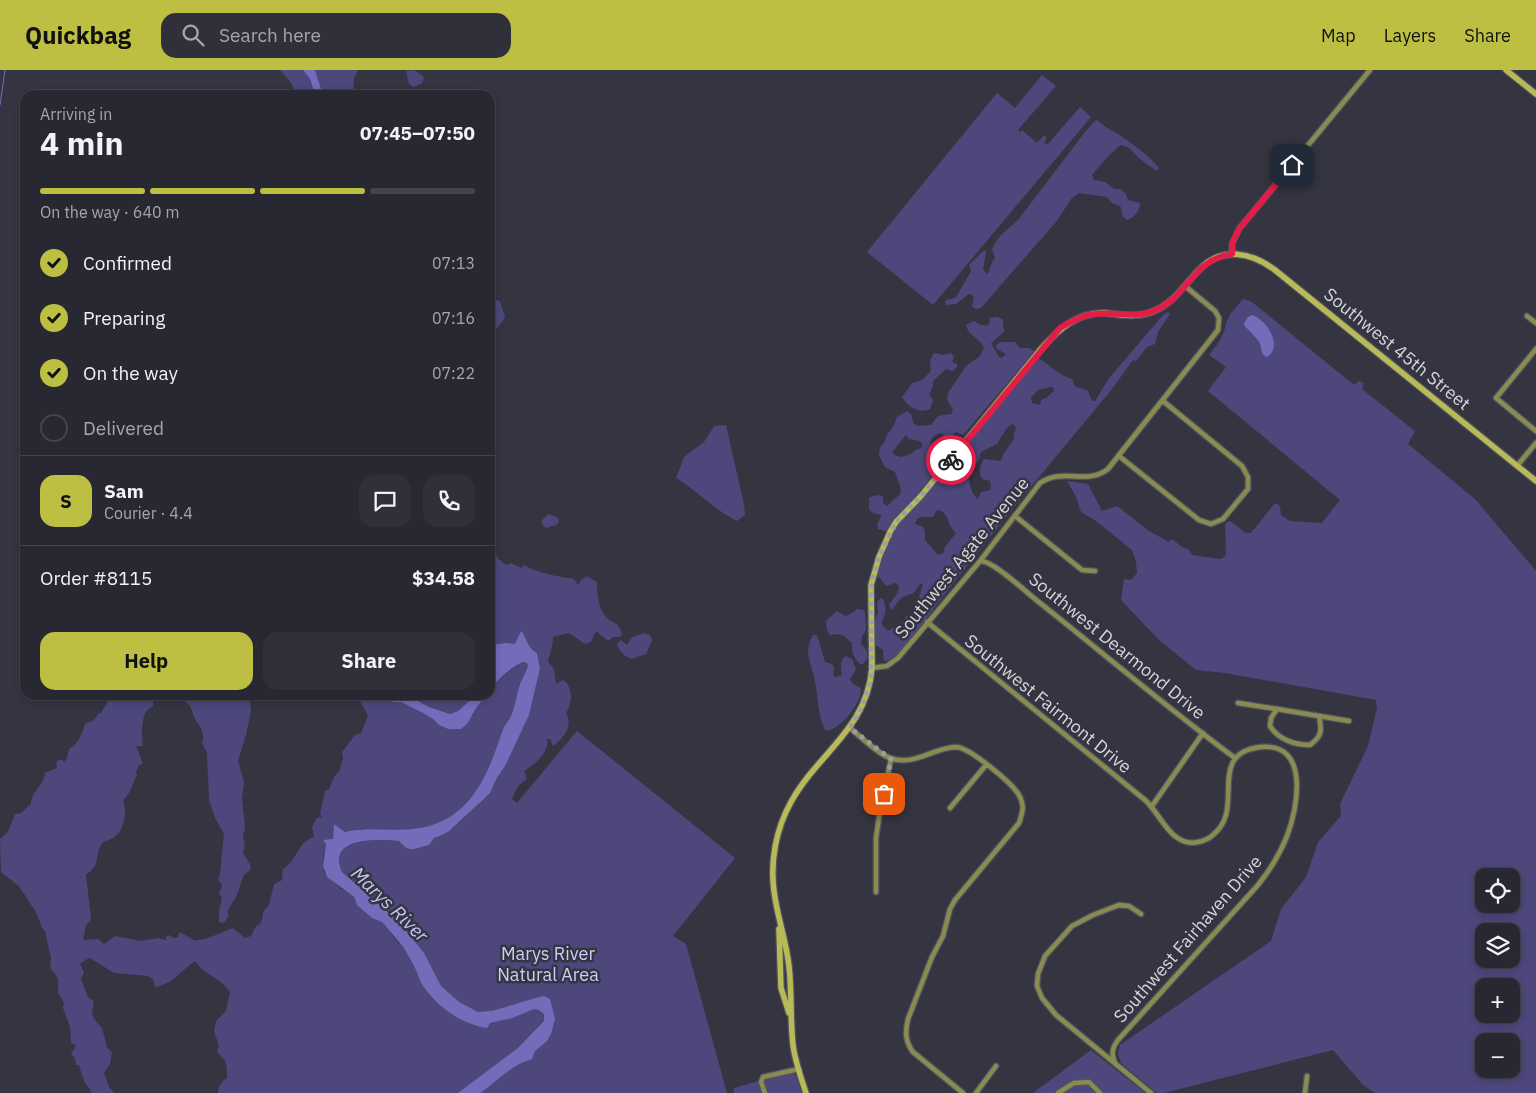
<!DOCTYPE html>
<html lang="en">
<head>
<meta charset="utf-8">
<style>
	:root { --surface:#282832; --page:#30303a; --text:#f1f3f6; --muted:#a5a6ac; --line:#44444d; --accent:#bdbf43 }
	body { margin:0; font-family:"IBM Plex Sans",sans-serif; background:var(--page); color:var(--text); height:100vh; display:flex; flex-direction:column; font-size:19px; white-space:nowrap }
	* { box-sizing:border-box; margin:0 }
	p { font-size:16px; color:var(--muted) }
	.icon { flex:none; width:28px; height:28px; fill:none; stroke:currentColor; stroke-width:2; stroke-linecap:round; stroke-linejoin:round }
	.map { position:relative; flex:1; overflow:hidden }
	.details { position:absolute; left:20px; top:20px; width:475px; height:610px; display:flex; flex-direction:column; background:var(--surface); border-radius:15px; box-shadow:0 2px 8px #0003,0 0 0 1px var(--line) }
	.details>* { flex:none }
	.fabs { position:absolute; left:1475px; top:798px; display:grid; gap:10px }
	.fabs a { display:grid; place-items:center; width:45px; height:45px; border-radius:10px; background:var(--surface); box-shadow:0 2px 8px #0003,0 0 0 1px var(--line); font-size:25px }
	.pin { position:absolute; display:grid; place-items:center; width:42px; height:42px; color:#fff; margin:-21px; border-radius:10px; box-shadow:0 2px 8px #0006 }
	.courier { position:absolute; display:grid; place-items:center; width:50px; height:50px; margin:-25px; border:4px solid #e11d48; border-radius:50%; background:#fff; color:#222; box-shadow:0 1px 6px #0007 }
	.overview em { font-style:normal; font-weight:700 }
	.overview div { display:flex; flex-direction:column-reverse }
	.overview { display:flex; align-items:center; justify-content:space-between; height:85px; padding:0 20px }
	h1 { font-size:32px; font-weight:700; line-height:38px }
	.bar { display:grid; grid-template-columns:repeat(4,1fr); gap:8px 5px; align-content:center; height:60px; padding:0 20px }
	.bar i { height:6px; border-radius:4px; background:var(--line) }
	.bar .selected { background:var(--accent) }
	.bar p { grid-column:span 4 }
	.line { display:flex; align-items:center; gap:12px; padding:0 20px; border-top:1px solid var(--line) }
	.line div { flex:1 }
	.round { display:grid; place-items:center; flex:none; width:52px; height:52px; border-radius:15px; background:var(--page) }
	ol { padding:0 20px; list-style:none }
	li { display:flex; align-items:center; gap:15px; height:55px }
	li p { margin-inline-start:auto }
	li .icon { padding:5px; border-radius:50%; background:var(--accent); color:#111; stroke-width:4 }
	li:last-child { color:var(--muted) }
	li i { width:28px; height:28px; border:2px solid var(--line); border-radius:50% }
	.cta { display:flex; gap:10px; margin-top:auto; padding:10px 20px }
	.cta a { flex:1; height:58px; border-radius:15px; background:var(--accent); color:#111; font-size:20px; font-weight:700; line-height:58px; text-align:center }
	.cta a+a { background:var(--page); color:var(--text) }
	header { display:flex; align-items:center; gap:30px; box-sizing:border-box; height:70px; padding:0 25px; background:var(--accent); color:#111 }
	header strong { font-size:24px }
	nav { display:flex; gap:28px; margin-inline-start:auto; font-size:18px }
	.search { width:350px; height:45px; background:var(--page); display:flex; align-items:center; gap:12px; box-sizing:border-box; padding:0 18px; border-radius:15px; color:var(--muted); font-size:19px }
	.map>svg:first-child { display:block }
	.green { fill:#4d477b; fill-rule:evenodd }
	.water { fill:#756bbb }
	.lines { fill:none; stroke-linecap:round; stroke-linejoin:round }
	.stream { stroke:#756bbb; stroke-width:1 }
	.street-casing { stroke:#52525e; stroke-width:7 }
	.secondary-casing { stroke:#52525e; stroke-width:8 }
	.street { stroke:#898b50; stroke-width:4.5 }
	.secondary { stroke:#b8ba57; stroke-width:5.5 }
	.done { stroke:#9d9da7; stroke-width:5; stroke-dasharray:0 9 }
	.route { stroke:#e11d48; stroke-width:6 }
	.labels { text-anchor:middle; stroke-width:5; stroke-linejoin:round; paint-order:stroke }
	.street-label { font-size:18px; fill:#d5d5dd; stroke:#353542 }
	.park-label { font-size:18px; fill:#ceccf8; stroke:#353542 }
	.water-label { font-size:19px; font-style:italic; fill:#c8c6f1; stroke:#353542 }
</style>
</head>
<body>
<header>
<strong>Quickbag</strong>
<div class="search"><svg class="icon" aria-label="search" viewBox="0 0 24 24"><circle cx="10" cy="10" r="6"/><path d="M15 15l6 6"/></svg>Search here</div>
<nav><a>Map</a><a>Layers</a><a>Share</a></nav>
</header>
<div class="map">
<svg width="1536" height="1023" viewBox="0 0 1536 1023">
	<rect width="100%" height="100%" fill="#353542"/>
	<path class="green" d="M280 0H303L310 9 315 25H297L291 13Z
		M315 0H358L354 8 353 25H323Z
		M414 0 424 7 422 13 414 17 409 14 406 1Z
		M1042 5 1056 16 1018 60 1020 62 1022 60 1037 73 1044 65 1047 68 1044 72 1047 75 1080 37 1091 47 933 235 867 182 997 23 1015 38Z
		M1096 50C1102 52 1104 57 1109 59 1123 66 1150 86 1159 98L1158 100H1155L1140 89 1129 78 1121 75C1116 77 1097 99 1092 105L1094 110 1105 112 1114 119H1120L1126 124 1128 130 1140 133C1140 141 1134 148 1127 150 1122 147 1121 142 1121 137L1112 133 1107 127 1079 123 1072 128 1056 152 981 238 976 239 972 236 974 228 971 224H969L956 234 946 235 945 232 947 230 955 228 958 224 971 201 969 195 983 181H986V183L983 199 986 203 988 204 992 192 995 188 992 180C997 166 1007 160 1018 150L1085 62Z
		M490 229 500 231 505 247C504 251 494 261 490 266Z
		M1243 229 1252 232 1354 315 1359 311 1364 313 1362 319 1415 361 1408 374 1475 429 1536 501V1023H1375L1363 1015 1333 980 1164 1023H1157L1121 993 1118 983 1120 975 1271 871 1281 839 1306 807 1318 772 1341 746 1340 734 1368 676 1377 638 1376 630 1225 603 1196 600 1158 569 1121 530 1124 509 1131 510 1137 503 1136 492 1132 480 1096 451 1081 442 1076 427 1067 411 1088 414 1102 441 1117 436 1149 461 1169 472 1172 469 1182 477 1189 480 1192 485 1221 489 1226 485 1225 454 1230 451 1246 463H1251L1275 433 1280 436 1281 445 1290 451 1322 453 1340 430 1208 321 1226 297 1209 285 1219 272 1224 262 1226 253 1231 243ZM1484 806H1511V834H1484ZM1484 861H1511V889H1484ZM1484 916H1511V944H1484ZM1484 971H1511V999H1484Z
		M1168 242 1170 244 1158 262 1155 274 1147 277 1136 291 1133 290 1112 319C1052 391 992 463 935 537 926 549 899 593 884 591L883 580 874 574V553L878 543 877 532 881 528 883 529C887 539 886 543 882 552V555L888 561 903 552 907 545H921L925 539 924 533 919 527 923 514H920C911 528 914 521 902 528 897 531 896 537 891 540L889 535 898 522 899 516 895 513 886 516 879 507 876 508C879 487 890 468 901 451L1037 288C1048 292 1058 306 1072 309L1075 316 1088 321 1092 331H1095L1109 308 1163 245ZM1051 317 1054 318V321L1046 328 1041 330 1040 335 1032 333 1031 328 1038 320ZM1013 354 1016 358 1014 364V369L1004 383 1001 391 984 389C980 395 978 402 982 409L990 411 991 416 990 420 981 422 978 429C970 423 969 412 968 402L979 390 981 382 997 374C1002 367 1004 358 1013 354ZM937 440C949 441 946 454 956 463L945 477 943 483 938 485 925 470V462L923 457 915 454 917 449 922 447H933Z
		M993 247H998L1003 250V258L1005 261 991 273 999 287 1002 288 1006 284 997 279 996 276 1000 272H1015L1020 278H1029L1034 281 1032 284 963 365 956 362 952 366 957 369 953 377 943 375 942 372 944 367 943 364C936 362 932 368 930 374L932 376 945 378 947 386 912 431 896 446 886 461 878 459 877 455 881 447V445L873 443 869 439V428C874 425 879 424 883 427V433L887 436 900 424 901 419 895 402 885 397 879 385 880 377 884 373 887 365 894 355 897 347 907 341 911 344 914 354 919 356 931 355 938 346 951 344 953 340 947 329 948 323 966 296 980 286 984 278C980 268 968 266 966 255L974 251C979 254 984 258 989 254L990 248ZM906 365 909 369 920 371 923 375 921 378 914 381 913 383 901 387 893 384V381Z
		M934 283 943 285 951 283 954 287 952 292 957 294V297L953 301 946 299 933 311V317L929 324 933 330 930 339C919 344 908 337 902 327L912 313 922 310 931 301 930 290Z
		M726 355 744 434 745 445 737 451C714 440 698 421 676 408L684 387 704 372 714 356Z
		M549 444 558 448 559 452 556 455 546 458 542 454V450Z
		M490 482 494 488 496 486 499 488 498 490H501L502 493 508 495 510 493 522 498 523 495 534 500 551 505 574 509 578 515 581 510 587 506 597 512C597 524 598 537 606 547 613 555 619 551 622 564L620 567H613L608 571 596 561 591 572 585 574 569 563 553 567C553 576 550 583 548 592L554 599 556 614 562 610 566 612C573 621 572 633 566 643 574 656 563 669 553 676L550 669H547C550 682 534 695 524 701L527 709 518 716 512 729 517 733 577 661 735 788 673 866 686 874 727 1023H218C218 1016 221 1012 227 1008 227 1003 227 996 225 991 224 988 219 985 217 981L219 976 214 961 216 951 226 941 230 922C219 906 205 906 195 891 179 902 175 913 155 917L153 909 148 906 114 903 90 888 85 890 80 894 84 903 81 909 88 927 94 931 92 943 94 949 102 958 107 977 112 983 110 994 104 1003 109 1017 114 1023H91C90 1017 87 1017 85 1012 82 1007 81 1001 79 995H76L75 988 71 984 76 976 71 973 70 957 63 938 64 933 58 923V908L50 898 51 888 45 861 42 858 37 844 19 816 1 802 0 769 8 762 15 744 21 743 31 734C31 721 44 716 45 703L57 698 56 692 61 689 64 692 67 688 69 679C79 673 82 664 85 654L94 650 99 643H101L111 626 112 625H154L153 636C151 637 147 640 146 642 142 647 141 669 143 676H136L143 694 139 695 136 702 137 705C132 713 131 724 124 729 123 735 126 740 125 745 123 760 118 768 103 772 93 786 102 796 86 804L91 850 86 855 83 870 98 869 104 874 115 866 141 871 158 868 166 870V867L169 865 173 868 178 867 179 862C184 864 190 868 194 870 204 872 223 861 233 858L245 868 251 866 256 856 260 854 263 847V842L269 835 274 814 282 810 283 799C298 790 297 772 314 767L312 757 317 748 322 747 320 744 325 721 329 719 334 707 340 700 341 694 343 689 342 682 355 665 361 663 368 646 360 631 353 625H381L388 630 394 632H401L423 643 433 649 439 655 448 659 473 645 477 637 486 625H490V619C499 609 511 598 523 592L527 593 528 596C526 603 522 610 519 617 516 627 515 637 511 646 509 651 505 654 503 659 489 701 473 746 425 757 405 762 384 759 364 759 358 759 351 761 345 762L334 754 333 769 326 773 323 790 324 802 339 817 354 827 357 835 382 852 399 874 408 863 397 849 342 802C326 766 379 769 399 771L404 777 440 766 459 752 490 723 529 645 540 599 537 583 531 580 524 565 520 566 515 574 490 575Z
		M857 539 864 540 865 542 866 559 864 564 862 566 861 574C869 581 870 587 862 595 854 590 851 582 852 573 842 565 844 563 830 565L827 560 826 551 837 541 845 546 850 544Z
		M645 563 651 566 652 571 646 584 631 589 624 585 617 576 618 573 621 570 627 575 632 567Z
		M813 565H816L818 568 825 592 832 594 834 597 833 605 835 607 842 605C841 598 839 590 846 586L852 589 856 599 850 610 853 614 861 618C862 633 841 659 826 661 818 649 818 626 815 611 813 601 808 590 808 580 809 574 810 569 813 565Z
		M178 625H249L251 641 246 665 238 691 244 712 242 729 245 757 243 768 245 772 243 783 250 794 251 799 244 805 236 827 228 840V847L224 853 219 852V840L222 828 219 823 222 816 218 809 220 804 224 764 215 748 209 730 207 683 202 673C206 662 199 656 194 647 193 644 192 639 190 636 186 631 183 632 178 625Z
		M407 625H476L458 641 450 644 429 637Z
		M1091 980 1145 1023H1033Z
		M793 1003 798 1007 802 1023H734V1018L768 1008Z"/>
	<path class="water" d="M303 0H315L323 25H315L310 9Z
		M1252 245C1266 249 1284 276 1267 287 1259 283 1263 279 1259 272 1257 268 1248 260 1244 255V253L1248 247Z
		M521 561C528 569 527 578 537 583L540 599 529 645 505 696 497 708 490 723 485 728 449 761 440 766 434 768 429 775C415 778 409 784 399 771 379 769 326 766 342 802L397 850 424 883 441 916 459 932 478 942 492 941 539 927 544 926 550 929 555 949 551 964 547 971 535 981 532 989C509 996 499 1010 480 1023H458L518 978 544 951V944L539 940 534 939 512 948 490 953 487 958C461 954 438 937 423 916 419 910 418 904 415 898 412 891 407 884 404 878L382 852 372 848 357 835 354 827 327 807 323 796 326 774 323 770 333 769 334 754 345 762C371 756 398 763 425 757 473 746 489 701 503 659 505 654 509 651 511 646 515 637 516 627 519 617 521 610 526 603 528 596L527 593 523 592C511 597 499 609 490 619L493 590 490 575 507 573 515 574Z
		M381 625H407L429 637 450 644 458 641 476 625H486L477 637 467 654 461 659H448L439 655 433 649 423 643 401 632H394L388 630Z"/>
	<g class="lines">
		<path class="stream" d="M0 35 5 0"/>
		<g class="street-casing">
			<path id="street" d="M1232 184V174L1239 159 1370 0
				M1527 246 1536 253
				M1536 279 1496 328 1536 361
				M1119 386 1199 450 1211 454 1223 449 1248 419V407L1242 396 1163 331
				M1517 396 1536 373
				M1015 446 1082 500 1095 501
				M980 491C991 489 1025 521 1035 529 1102 582 1166 637 1235 688
				M927 552 1145 730C1161 744 1171 778 1198 772 1204 771 1210 768 1214 764 1246 738 1205 683 1261 677 1310 672 1298 738 1287 766 1280 784 1270 800 1258 815L1118 970C1112 978 1111 984 1115 993
				M872 598 887 596 898 588 980 491 1040 413C1063 397 1086 416 1108 399L1218 260 1219 248 1215 241 1185 216
				M1238 633 1277 639
				M1319 646C1322 661 1322 666 1310 675 1294 675 1278 669 1270 656L1271 648 1277 639 1349 651
				M850 658C861 667 880 686 893 689 916 695 933 678 956 677 969 677 1015 715 1020 727 1025 736 1022 744 1019 753L955 830 950 839 943 866 932 887 908 949C905 962 905 971 913 982L963 1023
				M1152 736 1203 663
				M950 738 986 695
				M876 822V768L880 741 891 689
				M1141 844 1129 836 1119 835 1093 845 1072 856 1045 886 1038 904 1037 916 1042 928 1056 945 1151 1023
				M765 1023 761 1012 763 1007 799 999
				M976 1023 996 996
				M1058 1023 1074 1013 1089 1012 1100 1023
				M1305 1023 1307 1006"/>
		</g>
		<g class="secondary-casing">
			<path id="secondary" d="M1506 0 1536 24
				M779 859 781 918 789 943
				M806 1023C801 1008 795 991 793 975 790 949 792 922 789 896 786 870 777 846 774 821 770 791 776 759 791 732 818 683 867 659 872 598L871 515 879 487 890 462 896 452 921 426 1041 279C1059 259 1077 242 1105 243 1123 245 1138 248 1154 241 1174 233 1184 215 1199 200 1221 176 1251 182 1275 200L1536 411"/>
		</g>
		<use href="#street" class="street"/>
		<use href="#secondary" class="secondary"/>
	</g>
	<g class="lines">
		<path class="done" d="M884 724 891 689 850 658 860 641 871 611V515L879 487 896 452 921 426 951 390"/>
		<path class="route" d="M951 390 1060 258C1071 251 1082 245 1095 244 1117 241 1134 250 1156 240 1189 225 1192 190 1232 184V174L1239 159 1292 95"/>
	</g>
	<g class="labels">
		<g class="street-label">
			<text transform="translate(1397 279) rotate(39)" y="6">Southwest 45th Street</text>
			<text transform="translate(962 488) rotate(-51)" y="6">Southwest Agate Avenue</text>
			<text transform="translate(1117 576) rotate(39)" y="6">Southwest Dearmond Drive</text>
			<text transform="translate(1048 634) rotate(39)" y="6">Southwest Fairmont Drive</text>
			<text transform="translate(1188 869) rotate(-49)" y="6">Southwest Fairhaven Drive</text>
		</g>
		<g class="park-label">
			<text x="548" y="890">Marys River<tspan x="548" dy="21">Natural Area</tspan></text>
		</g>
		<g class="water-label">
			<text transform="translate(390 834) rotate(44)" y="7">Marys River</text>
		</g>
	</g>
</svg>
<div class="fabs">
<a><svg class="icon" aria-label="locate" viewBox="0 0 24 24"><circle cx="12" cy="12" r="6"/><path d="M12 2v4M12 18v4M2 12h4M18 12h4"/></svg></a>
<a><svg class="icon" aria-label="layers" viewBox="0 0 24 24"><path d="M12 4l9 5-9 5-9-5zM3 14l9 5 9-5"/></svg></a>
<a>+</a>
<a>−</a>
</div>
<div class="pin" style="left:884px;top:724px;background:#ea580c"><svg class="icon" aria-label="bag" viewBox="0 0 24 24"><path d="M5 8h14l-1 12H6zM9 8a3 3 0 0 1 6 0"/></svg></div>
<div class="pin" style="left:1292px;top:95px;background:#1f2937"><svg class="icon" aria-label="home" viewBox="0 0 24 24"><path d="M3 11l9-7 9 7M6 9v11h12V9"/></svg></div>
<div class="courier" style="left:951px;top:390px"><svg class="icon" aria-label="bike" viewBox="0 0 24 24"><circle cx="6" cy="16" r="4"/><circle cx="18" cy="16" r="4"/><path d="M6 16l4-8h5l3 8M10 8l3 8H6M13 5h3"/></svg></div>
<section class="details">
<div class="overview"><div><h1>4 min</h1><p>Arriving in</p></div><em>07:45–07:50</em></div>
<div class="bar"><i class="selected"></i><i class="selected"></i><i class="selected"></i><i></i><p>On the way · 640 m</p></div>
<ol>
<li><svg class="icon" aria-label="check" viewBox="0 0 24 24"><path d="M5 12l5 5 9-10"/></svg>Confirmed<p>07:13</p></li>
<li><svg class="icon" aria-label="check" viewBox="0 0 24 24"><path d="M5 12l5 5 9-10"/></svg>Preparing<p>07:16</p></li>
<li><svg class="icon" aria-label="check" viewBox="0 0 24 24"><path d="M5 12l5 5 9-10"/></svg>On the way<p>07:22</p></li>
<li><i></i>Delivered</li>
</ol>
<div class="line" style="height:90px"><b class="round" style="background:var(--accent);color:#111">S</b><div><b>Sam</b><p>Courier · 4.4</p></div><a class="round"><svg class="icon" aria-label="chat" viewBox="0 0 24 24"><path d="M4 5h16v11H9l-5 4z"/></svg></a><a class="round"><svg class="icon" aria-label="phone" viewBox="0 0 24 24"><path d="M5 4h4l2 5-3 2q2 4 5 5l2-3 5 2v4C11 20 4 13 5 4z"/></svg></a></div>
<div class="line" style="height:65px"><div>Order #8115</div><b>$34.58</b></div>
<div class="cta"><a>Help</a><a>Share</a></div>
</section>
</div>
</body>
</html>
